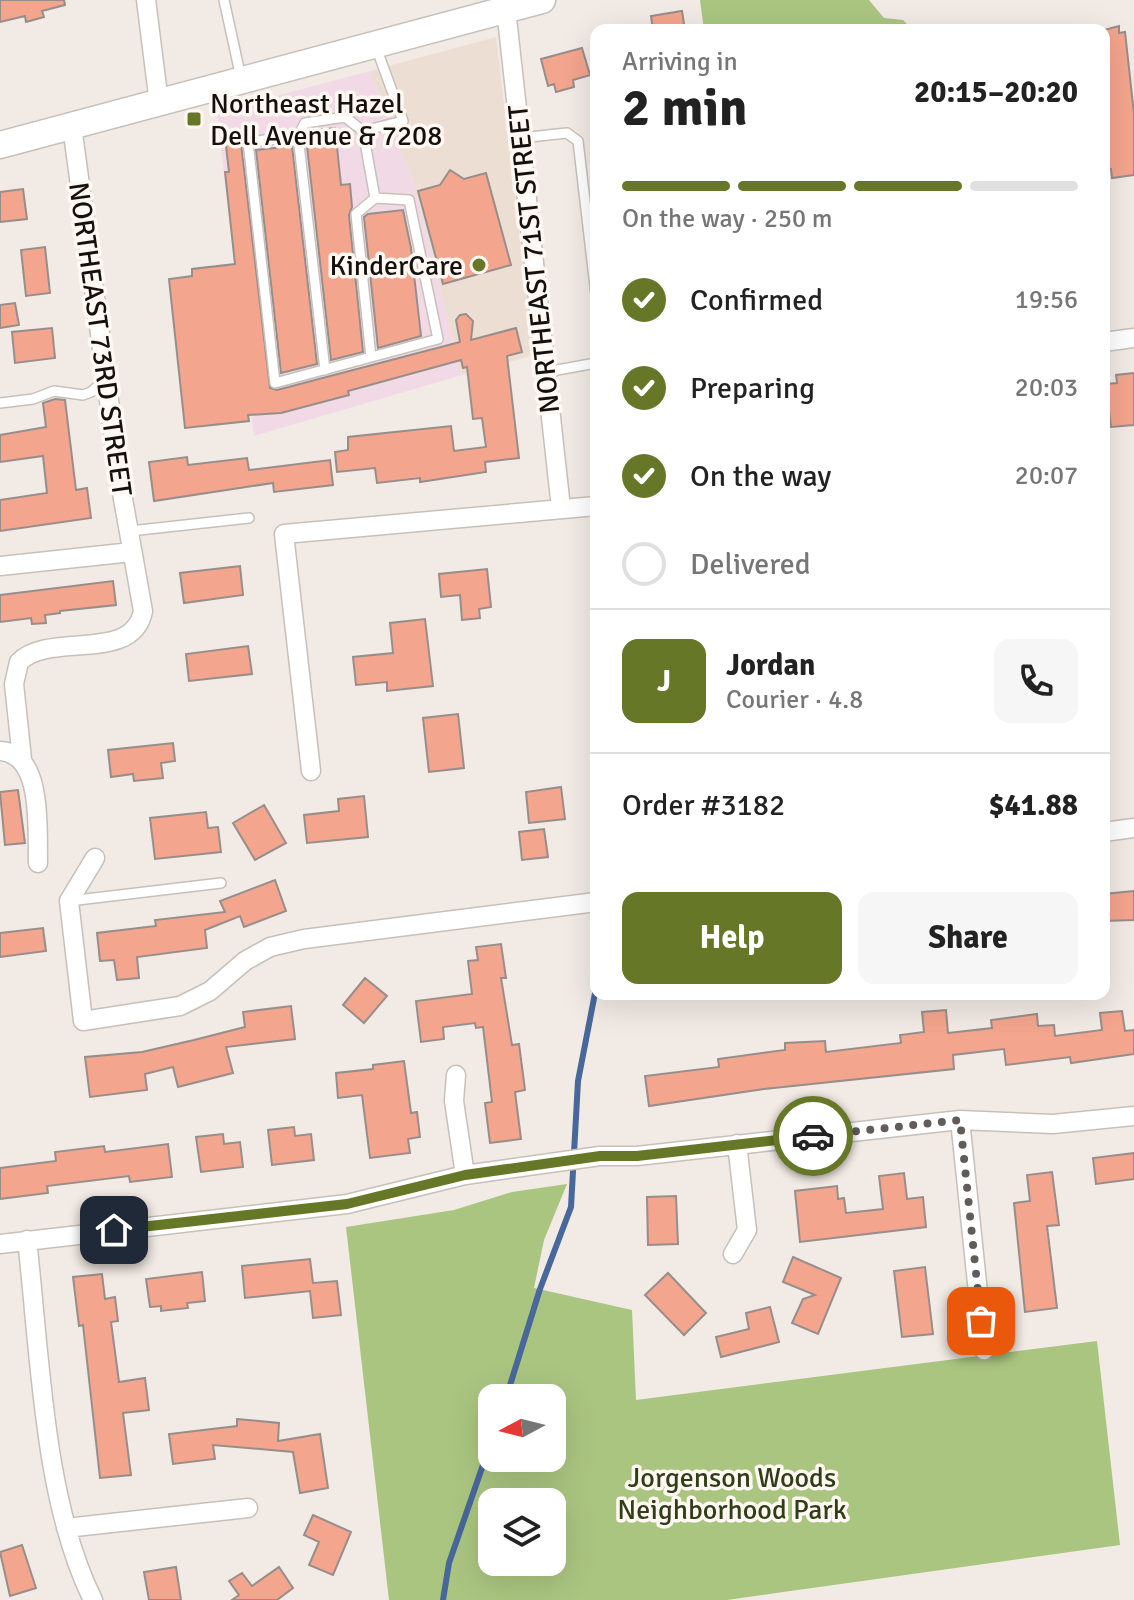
<!DOCTYPE html>
<html lang="en">
<head>
<meta charset="utf-8">
<style>
	:root { --surface:#fff; --page:#f6f6f6; --text:#222; --muted:#767676; --line:#e0e0e0; --accent:#667827 }
	body { margin:0; font-family:Signika,sans-serif; background:var(--page); color:var(--text); height:100vh; display:flex; flex-direction:column; font-size:30px; white-space:nowrap }
	* { box-sizing:border-box; margin:0 }
	p { font-size:26px; color:var(--muted) }
	.icon { flex:none; width:44px; height:44px; fill:none; stroke:currentColor; stroke-width:2; stroke-linecap:round; stroke-linejoin:round }
	.map { position:relative; flex:1; overflow:hidden }
	.sheet { position:absolute; left:590px; top:24px; width:520px; height:976px; display:flex; flex-direction:column; background:var(--surface); border-radius:16px; box-shadow:0 8px 32px #0002 }
	.sheet>* { flex:none }
	.needle { width:52px; rotate:263deg }
	.buttons { position:absolute; left:478px; top:1384px; display:grid; gap:16px }
	.buttons a { display:grid; place-items:center; width:88px; height:88px; border-radius:16px; background:var(--surface); box-shadow:0 8px 32px #0002; font-size:40px }
	.pin { position:absolute; display:grid; place-items:center; width:68px; height:68px; color:#fff; margin:-34px; border-radius:16px; box-shadow:0 4px 12px #0006 }
	.courier { position:absolute; display:grid; place-items:center; width:80px; height:80px; margin:-40px; border:6px solid #667827; border-radius:50%; background:#fff; color:#222; box-shadow:0 2px 10px #0007 }
	.headline em { font-style:normal; font-weight:700 }
	.headline div { display:flex; flex-direction:column-reverse }
	.headline { display:flex; align-items:center; justify-content:space-between; height:136px; padding:0 32px }
	h1 { font-size:52px; font-weight:700; line-height:60px }
	.bar { display:grid; grid-template-columns:repeat(4,1fr); gap:12px 8px; align-content:center; height:96px; padding:0 32px }
	.bar i { height:10px; border-radius:6px; background:var(--line) }
	.bar .current { background:var(--accent) }
	.bar p { grid-column:span 4 }
	.line { display:flex; align-items:center; gap:20px; padding:0 32px; border-top:2px solid var(--line) }
	.line div { flex:1 }
	.round { display:grid; place-items:center; flex:none; width:84px; height:84px; border-radius:16px; background:var(--page) }
	ol { padding:0 32px; list-style:none }
	li { display:flex; align-items:center; gap:24px; height:88px }
	li p { margin-inline-start:auto }
	li .icon { padding:8px; border-radius:50%; background:var(--accent); color:#fff; stroke-width:4 }
	li:last-child { color:var(--muted) }
	li i { width:44px; height:44px; border:4px solid var(--line); border-radius:50% }
	.primary-button { display:flex; gap:16px; margin-top:auto; padding:16px 32px }
	.primary-button a { flex:1; height:92px; border-radius:16px; background:var(--accent); color:#fff; font-size:32px; font-weight:700; line-height:92px; text-align:center }
	.primary-button a+a { background:var(--page); color:var(--text) }
	.map>svg:first-child { display:block }
	.commercial { fill:#f1dae6 }
	.built { fill:#ecded3 }
	.green { fill:#aac580; fill-rule:evenodd }
	.lines { fill:none; stroke-linecap:round; stroke-linejoin:round }
	.stream { stroke:#48679b; stroke-width:6 }
	.building { fill:#f4a58d; stroke:#978e8c; stroke-width:2 }
	.service-casing { stroke:#c7c0ba; stroke-width:12 }
	.minor-casing { stroke:#c7c0ba; stroke-width:21 }
	.secondary-casing { stroke:#c7c0ba; stroke-width:29 }
	.service { stroke:#fff; stroke-width:9 }
	.minor { stroke:#fff; stroke-width:18 }
	.secondary { stroke:#fff; stroke-width:26 }
	.done { stroke:#615c59; stroke-width:8; stroke-dasharray:0 14.4 }
	.route { stroke:#667827; stroke-width:10 }
	.poi-dot { fill:#667827; stroke:#fff7f1; stroke-width:3 }
	.labels { text-anchor:middle; stroke-width:7; stroke-linejoin:round; paint-order:stroke }
	.poi-label { font-size:28px; fill:#13100e; stroke:#fff7f1; text-anchor:start }
	.street-label { font-size:28px; fill:#13100e; stroke:#fff7f1 }
	.park-label { font-size:28px; fill:#303e18; stroke:#fff7f1 }
</style>
</head>
<body>
<div class="map">
<svg width="1134" height="1600" viewBox="0 0 1134 1600">
	<rect width="100%" height="100%" fill="#f2eae4"/>
	<path class="commercial" d="M370 71 412 176 462 375 254 436 217 112Z"/>
	<path class="built" d="M496 37 534 355 462 375 412 176 370 71Z"/>
	<path class="green" d="M700 0H869L884 18 903 20 913 30H704Z
		M567 1184 544 1240 534 1288 632 1310 636 1400 1097 1341 1120 1545 727 1600H389L346 1227 454 1210 512 1192ZM492 1398H552V1458H492ZM492 1502H552V1562H492Z"/>
	<g class="lines">
		<path class="stream" d="M506 1398 540 1289 571 1207 578 1081 596 988
			M443 1600 449 1563 492 1439"/>
	</g>
	<path class="building" d="M0 0H64L65 5 42 11 44 17 26 22 25 16 0 22Z
		M682 11 685 30H653L651 16Z
		M1119 26V33L1125 32 1134 114V175L1112 178 1111 169 1104 170V30Z
		M582 48 590 75 573 80 574 87 556 92 554 84 548 86 541 59Z
		M335 128 341 185 350 184 352 207 349 215 363 352 331 360 306 137 309 131Z
		M240 135 270 388 277 390 460 342 456 320 460 315 466 314 473 321 471 340 516 328 522 352 507 356 519 458 485 462 486 472 420 482V478L377 483 375 468 337 472 335 452 348 450V437L451 426 454 451 486 447 482 418 473 419 467 367 463 368 461 360 348 391 349 395 281 413 248 415 249 421 185 428 169 279 192 276V269L235 264 225 172H229L225 137Z
		M292 146 317 364 281 373 256 150Z
		M450 170 464 179 486 173 511 265 443 284 418 191 440 185Z
		M23 189 27 219 0 222V192Z
		M403 210 411 248 421 336 378 348 364 217 368 214Z
		M45 247 50 293 26 296 21 250Z
		M15 303 19 325 0 328V305Z
		M52 328 55 358 15 363 12 332Z
		M1134 373V425L1111 427 1106 384 1117 383 1116 375Z
		M55 399 65 400 76 490 87 488 91 518 0 531V500L47 493 43 456 0 462V435L46 427 43 403Z
		M187 457 188 465 247 458 249 470 330 460 333 485 274 492 273 483 154 501 149 462Z
		M240 566 243 595 184 603 180 573Z
		M487 569 491 607 479 609 480 618 462 620 460 595 441 597 439 574Z
		M113 581 116 605 60 611V613L45 615 46 623 32 624 31 618 0 622V595Z
		M425 619 433 686 387 691V682L356 685 353 657 393 653 390 623Z
		M248 646 252 674 189 681 186 654Z
		M458 714 464 768 429 772 423 718Z
		M173 743 175 761 161 763 163 778 134 781 133 774 111 777 108 750Z
		M561 787 565 819 529 823 526 792Z
		M18 790 25 843 5 845 0 792Z
		M364 796 368 837 307 843 304 815 339 811 338 799Z
		M264 805 286 843 255 860 233 823Z
		M206 812 208 828 218 827 221 852 155 859 150 818Z
		M544 829 548 857 522 860 519 832Z
		M275 880 286 911 244 927 240 916 205 930 207 948 137 957 139 978 117 980 114 960 100 961 97 933 156 926 155 920 225 912 220 901Z
		M1134 891V920L1104 921V894Z
		M43 928 46 951 0 957V933Z
		M501 944 506 978H501L512 1045 519 1044 525 1090 515 1092 521 1139 490 1143 485 1103 492 1102 483 1027 476 1028 475 1023 443 1027 444 1039 421 1042 416 1001 472 994 468 961 478 960 476 947Z
		M365 978 387 996 364 1023 343 1005Z
		M291 1006 295 1039 226 1047 233 1073 178 1087 173 1067 145 1074 147 1090 90 1097 85 1057 142 1052 194 1040 245 1027 243 1012Z
		M946 1010 948 1033 992 1028 991 1020 1037 1014 1038 1026 1054 1025 1055 1036 1102 1030 1100 1013 1122 1011 1125 1031 1134 1030V1054L1071 1063 1070 1057 1006 1065 1004 1049 953 1055 954 1069 764 1089 649 1106 645 1076 719 1067 718 1059 785 1050V1043L825 1041 826 1052 901 1043 900 1035 924 1032 922 1012Z
		M404 1061 411 1113 417 1112 420 1137 408 1139 410 1153 370 1158 362 1095 338 1098 336 1073 373 1069V1065Z
		M294 1127 295 1136 311 1134 314 1160 272 1165 268 1130Z
		M223 1134 224 1144 240 1142 243 1167 201 1172 196 1137Z
		M168 1144 172 1177 130 1182 129 1176 47 1186 48 1193 0 1199V1168L56 1161 55 1152 104 1146 105 1152Z
		M1134 1153V1179L1096 1184 1093 1158Z
		M1052 1172 1059 1225 1047 1226 1057 1308 1025 1312 1014 1203 1030 1201 1027 1175Z
		M904 1173 907 1199 923 1197 926 1227 800 1242 795 1191 837 1186 838 1199 844 1198 846 1213 883 1209 879 1176Z
		M676 1196 678 1244 648 1245 647 1197Z
		M793 1257 841 1278 818 1334 792 1323 803 1299 815 1295 783 1282Z
		M310 1259 313 1283 337 1281 341 1315 313 1318 310 1291 245 1298 242 1266Z
		M925 1267 933 1334 902 1337 894 1271Z
		M202 1272 205 1301 187 1303 188 1308 161 1311V1306L150 1307 146 1279Z
		M668 1273 706 1313 684 1335 645 1295Z
		M102 1274 105 1299 115 1297 118 1321 111 1322 119 1382 145 1378 149 1410 123 1413 131 1475 100 1478 83 1325 79 1326 73 1277Z
		M770 1307 779 1342 721 1357 716 1337 749 1329 746 1313Z
		M237 1419 279 1423 278 1441 320 1434 328 1488 300 1493 293 1452 213 1445 215 1459 173 1464 169 1434 237 1426Z
		M313 1515 351 1532 333 1575 309 1565 319 1542 304 1535Z
		M22 1545 36 1588 10 1596 0 1552Z
		M176 1567 181 1600H149L144 1572Z
		M279 1567 293 1588 277 1600H232L239 1595 229 1581 242 1573 252 1586Z"/>
	<g class="lines">
		<g class="service-casing">
			<path id="service" d="M224 0 241 78
				M298 136 305 123 345 117 363 131
				M520 138 567 133 578 141 596 295
				M371 357 356 214 375 198
				M325 370 298 136 248 142 275 383 438 339 409 200 375 198 363 131 403 121 376 47
				M546 372 596 363
				M0 403 33 399 54 391 83 395 91 392 106 379
				M130 531 249 518
				M69 901 221 883"/>
		</g>
		<g class="minor-casing">
			<path id="minor" d="M146 0 159 103
				M506 9 561 508
				M1104 342 1134 338
				M0 566 132 552
				M0 751C44 753 37 831 38 863
				M22 759 14 684 19 662C49 631 133 664 143 611L120 482 72 126
				M311 771 284 534 596 506
				M1104 832 1134 828
				M95 858 69 901 83 1021 180 1006 210 991 245 961 270 947 304 939 596 902
				M456 1075 454 1101 465 1175
				M960 1120 984 1350
				M27 1240C40 1352 43 1500 93 1600
				M0 1244 347 1204 465 1175 600 1156H637L960 1120 1053 1124 1134 1116
				M733 1254 747 1230 737 1144
				M66 1528 248 1508"/>
		</g>
		<g class="secondary-casing">
			<path id="secondary" d="M0 145 542 0"/>
		</g>
		<use href="#service" class="service"/>
		<use href="#minor" class="minor"/>
		<use href="#secondary" class="secondary"/>
	</g>
	<g class="lines">
		<path class="done" d="M813 1136 960 1120 981 1321"/>
		<path class="route" d="M114 1230 347 1204 465 1175 600 1156H637L813 1136"/>
	</g>
	<g class="poi-dot">
		<rect x="186" y="111" width="16" height="16" rx="4"/>
		<circle cx="479" cy="265" r="8"/>
	</g>
	<g class="labels">
		<g class="poi-label">
			<text x="210" y="113">Northeast Hazel<tspan x="210" dy="32">Dell Avenue &amp; 7208</tspan></text>
			<text x="463" y="275" text-anchor="end">KinderCare</text>
		</g>
		<g class="street-label">
			<text transform="translate(533 259) rotate(-96)" y="10">NORTHEAST 71ST STREET</text>
			<text transform="translate(101 339) rotate(82)" y="10">NORTHEAST 73RD STREET</text>
		</g>
		<g class="park-label">
			<text x="732" y="1487">Jorgenson Woods<tspan x="732" dy="32">Neighborhood Park</tspan></text>
		</g>
	</g>
</svg>
<div class="buttons">
<a><svg class="needle" viewBox="-14 -14 28 28"><path d="M0-13l5 13h-10z" fill="#e53935"/><path d="M0 13l5-13h-10z" fill="#767676"/></svg></a>
<a><svg class="icon" aria-label="layers" viewBox="0 0 24 24"><path d="M12 4l9 5-9 5-9-5zM3 14l9 5 9-5"/></svg></a>
</div>
<div class="pin" style="left:981px;top:1321px;background:#ea580c"><svg class="icon" aria-label="bag" viewBox="0 0 24 24"><path d="M5 8h14l-1 12H6zM9 8a3 3 0 0 1 6 0"/></svg></div>
<div class="pin" style="left:114px;top:1230px;background:#1f2937"><svg class="icon" aria-label="home" viewBox="0 0 24 24"><path d="M3 11l9-7 9 7M6 9v11h12V9"/></svg></div>
<div class="courier" style="left:813px;top:1136px"><svg class="icon" aria-label="car" viewBox="0 0 24 24"><path d="M5 17H2v-5l4-1 3-4h7l3 4 3 1v5h-3M9 17h6M6 11h13"/><circle cx="7" cy="17" r="2"/><circle cx="17" cy="17" r="2"/></svg></div>
<section class="sheet">
<div class="headline"><div><h1>2 min</h1><p>Arriving in</p></div><em>20:15–20:20</em></div>
<div class="bar"><i class="current"></i><i class="current"></i><i class="current"></i><i></i><p>On the way · 250 m</p></div>
<ol>
<li><svg class="icon" aria-label="check" viewBox="0 0 24 24"><path d="M5 12l5 5 9-10"/></svg>Confirmed<p>19:56</p></li>
<li><svg class="icon" aria-label="check" viewBox="0 0 24 24"><path d="M5 12l5 5 9-10"/></svg>Preparing<p>20:03</p></li>
<li><svg class="icon" aria-label="check" viewBox="0 0 24 24"><path d="M5 12l5 5 9-10"/></svg>On the way<p>20:07</p></li>
<li><i></i>Delivered</li>
</ol>
<div class="line" style="height:144px"><b class="round" style="background:var(--accent);color:#fff">J</b><div><b>Jordan</b><p>Courier · 4.8</p></div><a class="round"><svg class="icon" aria-label="phone" viewBox="0 0 24 24"><path d="M5 4h4l2 5-3 2q2 4 5 5l2-3 5 2v4C11 20 4 13 5 4z"/></svg></a></div>
<div class="line" style="height:104px"><div>Order #3182</div><b>$41.88</b></div>
<div class="primary-button"><a>Help</a><a>Share</a></div>
</section>
</div>
</body>
</html>
